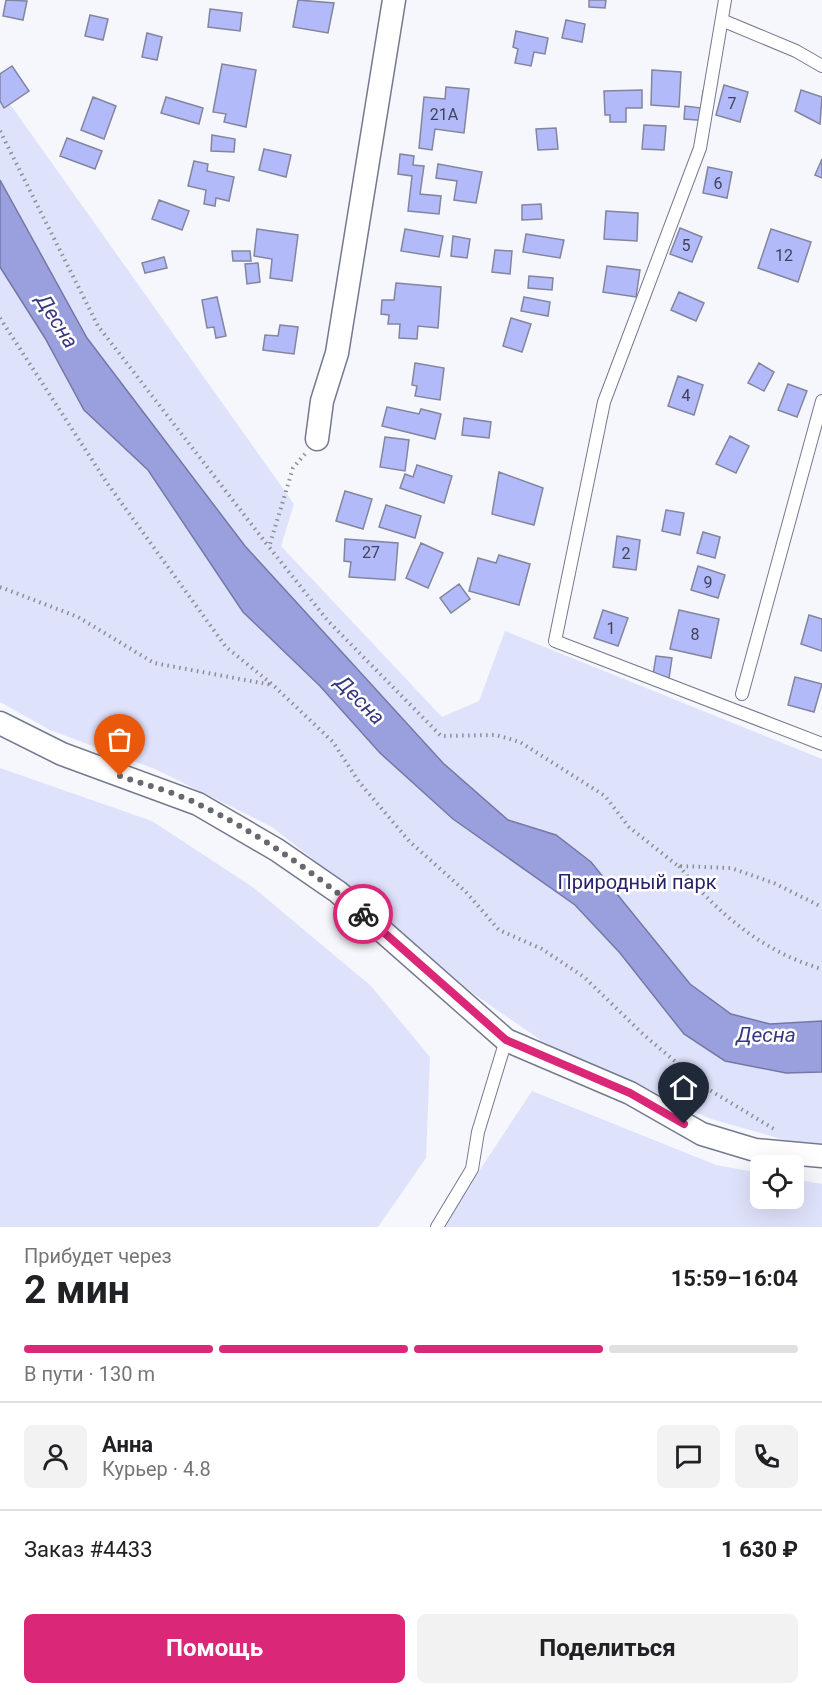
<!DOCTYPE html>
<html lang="ru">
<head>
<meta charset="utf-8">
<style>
	:root { --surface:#fff; --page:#f2f2f2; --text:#202124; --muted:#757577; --line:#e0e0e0; --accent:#db2777 }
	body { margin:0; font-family:Roboto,sans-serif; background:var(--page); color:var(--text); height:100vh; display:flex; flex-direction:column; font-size:22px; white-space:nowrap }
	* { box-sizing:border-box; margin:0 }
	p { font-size:20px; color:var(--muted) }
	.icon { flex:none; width:33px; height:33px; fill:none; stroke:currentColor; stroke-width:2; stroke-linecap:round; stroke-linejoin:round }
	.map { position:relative; height:1227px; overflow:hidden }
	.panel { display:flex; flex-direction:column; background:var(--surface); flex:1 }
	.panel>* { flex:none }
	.buttons { position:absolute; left:750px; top:1155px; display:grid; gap:12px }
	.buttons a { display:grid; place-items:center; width:54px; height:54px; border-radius:9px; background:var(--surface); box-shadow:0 6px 24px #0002; font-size:30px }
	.pin { position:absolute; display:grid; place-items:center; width:51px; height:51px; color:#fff; margin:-62px -26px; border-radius:50% 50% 50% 0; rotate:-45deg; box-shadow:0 0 6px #0007 }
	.pin .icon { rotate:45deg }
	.courier { position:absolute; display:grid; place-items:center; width:60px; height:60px; margin:-30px; border:4px solid #db2777; border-radius:50%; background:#fff; color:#222; box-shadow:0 2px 8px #0007 }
	.overview em { font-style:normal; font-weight:700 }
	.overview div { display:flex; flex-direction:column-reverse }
	.overview { display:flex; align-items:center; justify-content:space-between; height:102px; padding:0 24px }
	h1 { font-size:39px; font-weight:700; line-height:45px }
	.bar { display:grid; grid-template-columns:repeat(4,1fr); gap:9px 6px; align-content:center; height:72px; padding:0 24px }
	.bar i { height:8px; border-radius:4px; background:var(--line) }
	.bar .current { background:var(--accent) }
	.bar p { grid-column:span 4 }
	.line { display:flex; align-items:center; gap:15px; padding:0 24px; border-top:2px solid var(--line) }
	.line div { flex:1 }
	.round { display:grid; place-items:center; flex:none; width:63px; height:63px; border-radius:9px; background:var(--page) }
	.button { display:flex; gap:12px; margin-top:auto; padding:12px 24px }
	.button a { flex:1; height:69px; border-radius:9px; background:var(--accent); color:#fff; font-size:24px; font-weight:700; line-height:69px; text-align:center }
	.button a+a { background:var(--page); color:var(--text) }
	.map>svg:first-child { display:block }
	.green { fill:#dfe2fb }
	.water { fill:#9aa0de; stroke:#7478a6; stroke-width:1.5 }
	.building { fill:#b3baf9; stroke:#82859e; stroke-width:1.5 }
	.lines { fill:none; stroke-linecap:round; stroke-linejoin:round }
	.service-casing { stroke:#757990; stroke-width:14 }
	.minor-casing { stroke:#757990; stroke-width:25 }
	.path { stroke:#8d8e95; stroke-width:4; stroke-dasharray:1.5 4.5; stroke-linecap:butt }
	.service { stroke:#fff; stroke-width:12 }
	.minor { stroke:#fff; stroke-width:22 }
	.done { stroke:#676870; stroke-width:6; stroke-dasharray:0 10.8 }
	.route { stroke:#db2777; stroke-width:8 }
	.labels { text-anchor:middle; stroke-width:5; stroke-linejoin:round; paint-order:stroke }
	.number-label { font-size:16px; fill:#40435a }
	.park-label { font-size:20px; fill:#27226a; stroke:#fff }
	.water-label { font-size:21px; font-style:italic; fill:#383881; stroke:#fff }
</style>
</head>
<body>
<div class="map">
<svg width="822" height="1227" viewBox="0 0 822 1227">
	<rect width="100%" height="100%" fill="#f6f7fc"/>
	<path class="green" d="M0 90 294 504 281 546 442 717 479 701 505 631 822 759V1145L799 1144 711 1119 627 1083 542 1041 471 992 371 905 272 827 155 769 50 730 0 702Z
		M0 768 152 821 254 888 371 986 430 1057 426 1158 378 1227H0Z
		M532 1091 716 1165 760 1173V1198H794V1179L822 1184V1227H442Z"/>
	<path class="water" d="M0 180 87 338 245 546 443 763 508 820 556 835 591 862 690 984 731 1014 770 1024 822 1021V1072L786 1073 725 1061 684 1034 620 953 575 905 453 819 380 753 320 686 243 612 148 470 84 410 45 338 0 267Z"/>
	<path class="building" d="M6 0 27 1 23 20 3 16Z
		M298 0 334 3 328 33 293 27Z
		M589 0H606L605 8 589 7Z
		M210 9 242 13 240 31 208 27Z
		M90 15 108 19 103 40 85 36Z
		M566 20 585 24 582 42 562 38Z
		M516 31 548 38 545 54 534 52 531 66 515 63 518 49 513 47Z
		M147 33 162 37 157 60 142 57Z
		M222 64 256 70 246 127 224 122 226 114 213 112Z
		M12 66 29 91 4 108 0 101V74Z
		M652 70 681 72 679 107 651 105Z
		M724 85 748 92 740 122 716 115Z
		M446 87 469 89 464 133 435 129 432 150 419 148 424 97 445 99Z
		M642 90V108H626V122H610V115H605L604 91Z
		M801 90 822 97 820 124 795 111Z
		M703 91 712 92 709 121 684 119 685 106 701 108Z
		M93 97 116 106 104 139 81 130Z
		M166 97 203 108 199 124 161 113Z
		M644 125 666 126 664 150 642 149Z
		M556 128 558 149 538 150 536 129Z
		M212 135 235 139 234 152 211 151Z
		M67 138 102 151 95 169 60 156Z
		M264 149 291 155 286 177 259 170Z
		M400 154 414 156 413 165 424 166 420 194 441 196 439 214 408 211 412 176 398 174Z
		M822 159V178L815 175Z
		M194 161 208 164 207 171 234 177 229 201 216 198 215 206 204 204 206 190 188 186Z
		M438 164 482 172 476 203 454 200 457 181 436 178Z
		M708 167 732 172 727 198 703 193Z
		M159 200 189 211 182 230 152 219Z
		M541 204 542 219 522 220V205Z
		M606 211 638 213 637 241 604 239Z
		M680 228 702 237 692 262 670 254Z
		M257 229 298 235 292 281 270 278 272 259 254 256Z
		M405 229 443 236 439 257 401 251Z
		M771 229 811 242 798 282 758 268Z
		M526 234 564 240 560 258 523 252Z
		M453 236 470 239 467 258 451 256Z
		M495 250 512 251 510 274 492 272Z
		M232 251H250L251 261H233Z
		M164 257 167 268 145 273 142 263Z
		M258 263 260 282 247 284 245 264Z
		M607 266 640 270 636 297 603 292Z
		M529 276 553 278 552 290 528 288Z
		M396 283 441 287 438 328 418 326 417 339 399 338 400 324H388L389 315 381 314 382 300H394Z
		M679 292 704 303 696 321 671 310Z
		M217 297 226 336 216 338 214 327 207 328 202 300Z
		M524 297 550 302 548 316 521 311Z
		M511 318 531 324 522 352 503 346Z
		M280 325 298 327 294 354 263 350 265 335 278 336Z
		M415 363 444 368 440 400 415 396 417 386 412 385Z
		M759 363 774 372 764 391 748 383Z
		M678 376 703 385 694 415 668 406Z
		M788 384 807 391 797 417 778 410Z
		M387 407 419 414 421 409 441 414 435 439 382 426Z
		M464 418 491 422 489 438 462 435Z
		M730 436 749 446 736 473 716 464Z
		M385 437 409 440 405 471 380 467Z
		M417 465 452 476 444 503 400 488 405 474 413 477Z
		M499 472 543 488 534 525 492 514Z
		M345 491 372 499 363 529 336 521Z
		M386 505 421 516 415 538 379 527Z
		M666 510 684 513 680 535 662 531Z
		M703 532 720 537 715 558 697 553Z
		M617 536 640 540 636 570 613 567Z
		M345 539 398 543 395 580 349 577 351 562 344 561Z
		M421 543 443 553 428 588 406 578Z
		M499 555 530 564 519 605 469 591 478 558 496 563Z
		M698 566 725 575 718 598 691 590Z
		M459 584 470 599 451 613 440 598Z
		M603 610 628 618 618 646 594 638Z
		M679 610 719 619 711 658 670 649Z
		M809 615 822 619V651L801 644Z
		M656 656 672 658 669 678 653 675Z
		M795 677 822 684 814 712 788 705Z"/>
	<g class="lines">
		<g class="service-casing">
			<path id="service" d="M725 0 700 148 604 402 555 641 822 744
				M724 21 796 51 822 66
				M742 694 822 401
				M437 1227 472 1169 478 1132 506 1040"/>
		</g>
		<g class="minor-casing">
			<path id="minor" d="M317 439 322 401 337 353 394 0
				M0 723 62 754 198 804 277 850 338 892 506 1040 630 1093 702 1134 755 1150 822 1156"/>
		</g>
		<path class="path" d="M0 131 98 326 269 547
			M0 318 107 483 226 647 273 685 333 742 359 782 410 842 465 891 499 930 542 949 584 977 645 1036 708 1089 774 1129
			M305 454 293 468 269 547 328 621 441 736 496 735 520 742 605 796 629 827 678 866 731 868 774 883 822 907
			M0 587 78 617 154 663 272 685
			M679 866C717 913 763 952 822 969"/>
		<use href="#service" class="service"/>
		<use href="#minor" class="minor"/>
	</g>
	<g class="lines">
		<path class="done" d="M120 776C146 785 174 792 198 804 252 829 318 875 363 914"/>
		<path class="route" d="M363 914 506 1040 630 1093 684 1124"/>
	</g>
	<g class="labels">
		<g class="number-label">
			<text x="732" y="109">7</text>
			<text x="444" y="120">21А</text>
			<text x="718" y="189">6</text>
			<text x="686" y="251">5</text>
			<text x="784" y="261">12</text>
			<text x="686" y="401">4</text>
			<text x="371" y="558">27</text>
			<text x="626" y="559">2</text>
			<text x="708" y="588">9</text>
			<text x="611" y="634">1</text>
			<text x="695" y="640">8</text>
		</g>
		<g class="park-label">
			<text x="637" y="889">Природный парк</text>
		</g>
		<g class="water-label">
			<text transform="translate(57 321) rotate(58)" y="7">Десна</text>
			<text transform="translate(360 700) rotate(45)" y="7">Десна</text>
			<text x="766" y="1042">Десна</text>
		</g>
	</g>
</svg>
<div class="buttons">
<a><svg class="icon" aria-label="locate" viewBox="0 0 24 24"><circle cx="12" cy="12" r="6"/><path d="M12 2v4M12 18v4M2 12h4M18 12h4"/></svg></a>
</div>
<div class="pin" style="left:120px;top:776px;background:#ea580c"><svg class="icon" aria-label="bag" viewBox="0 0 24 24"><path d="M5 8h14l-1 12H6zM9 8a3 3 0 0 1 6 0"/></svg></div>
<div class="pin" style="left:684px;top:1124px;background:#1f2937"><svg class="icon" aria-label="home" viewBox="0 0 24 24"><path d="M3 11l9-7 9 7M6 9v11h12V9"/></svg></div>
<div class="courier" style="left:363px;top:914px"><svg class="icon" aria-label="bike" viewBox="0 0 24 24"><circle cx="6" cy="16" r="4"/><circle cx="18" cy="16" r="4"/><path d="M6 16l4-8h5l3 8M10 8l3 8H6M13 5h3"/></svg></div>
</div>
<section class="panel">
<div class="overview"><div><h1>2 мин</h1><p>Прибудет через</p></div><em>15:59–16:04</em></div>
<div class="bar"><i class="current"></i><i class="current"></i><i class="current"></i><i></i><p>В пути · 130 m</p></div>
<div class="line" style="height:108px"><a class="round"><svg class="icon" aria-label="person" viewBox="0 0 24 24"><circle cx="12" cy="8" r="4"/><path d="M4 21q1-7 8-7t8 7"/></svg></a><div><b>Анна</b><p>Курьер · 4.8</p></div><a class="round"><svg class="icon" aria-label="chat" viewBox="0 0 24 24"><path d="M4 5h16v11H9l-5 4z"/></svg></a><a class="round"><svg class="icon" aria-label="phone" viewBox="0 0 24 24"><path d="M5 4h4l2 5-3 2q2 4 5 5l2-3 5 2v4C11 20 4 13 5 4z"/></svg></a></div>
<div class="line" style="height:78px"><div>Заказ #4433</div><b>1 630 ₽</b></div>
<div class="button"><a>Помощь</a><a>Поделиться</a></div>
</section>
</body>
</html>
